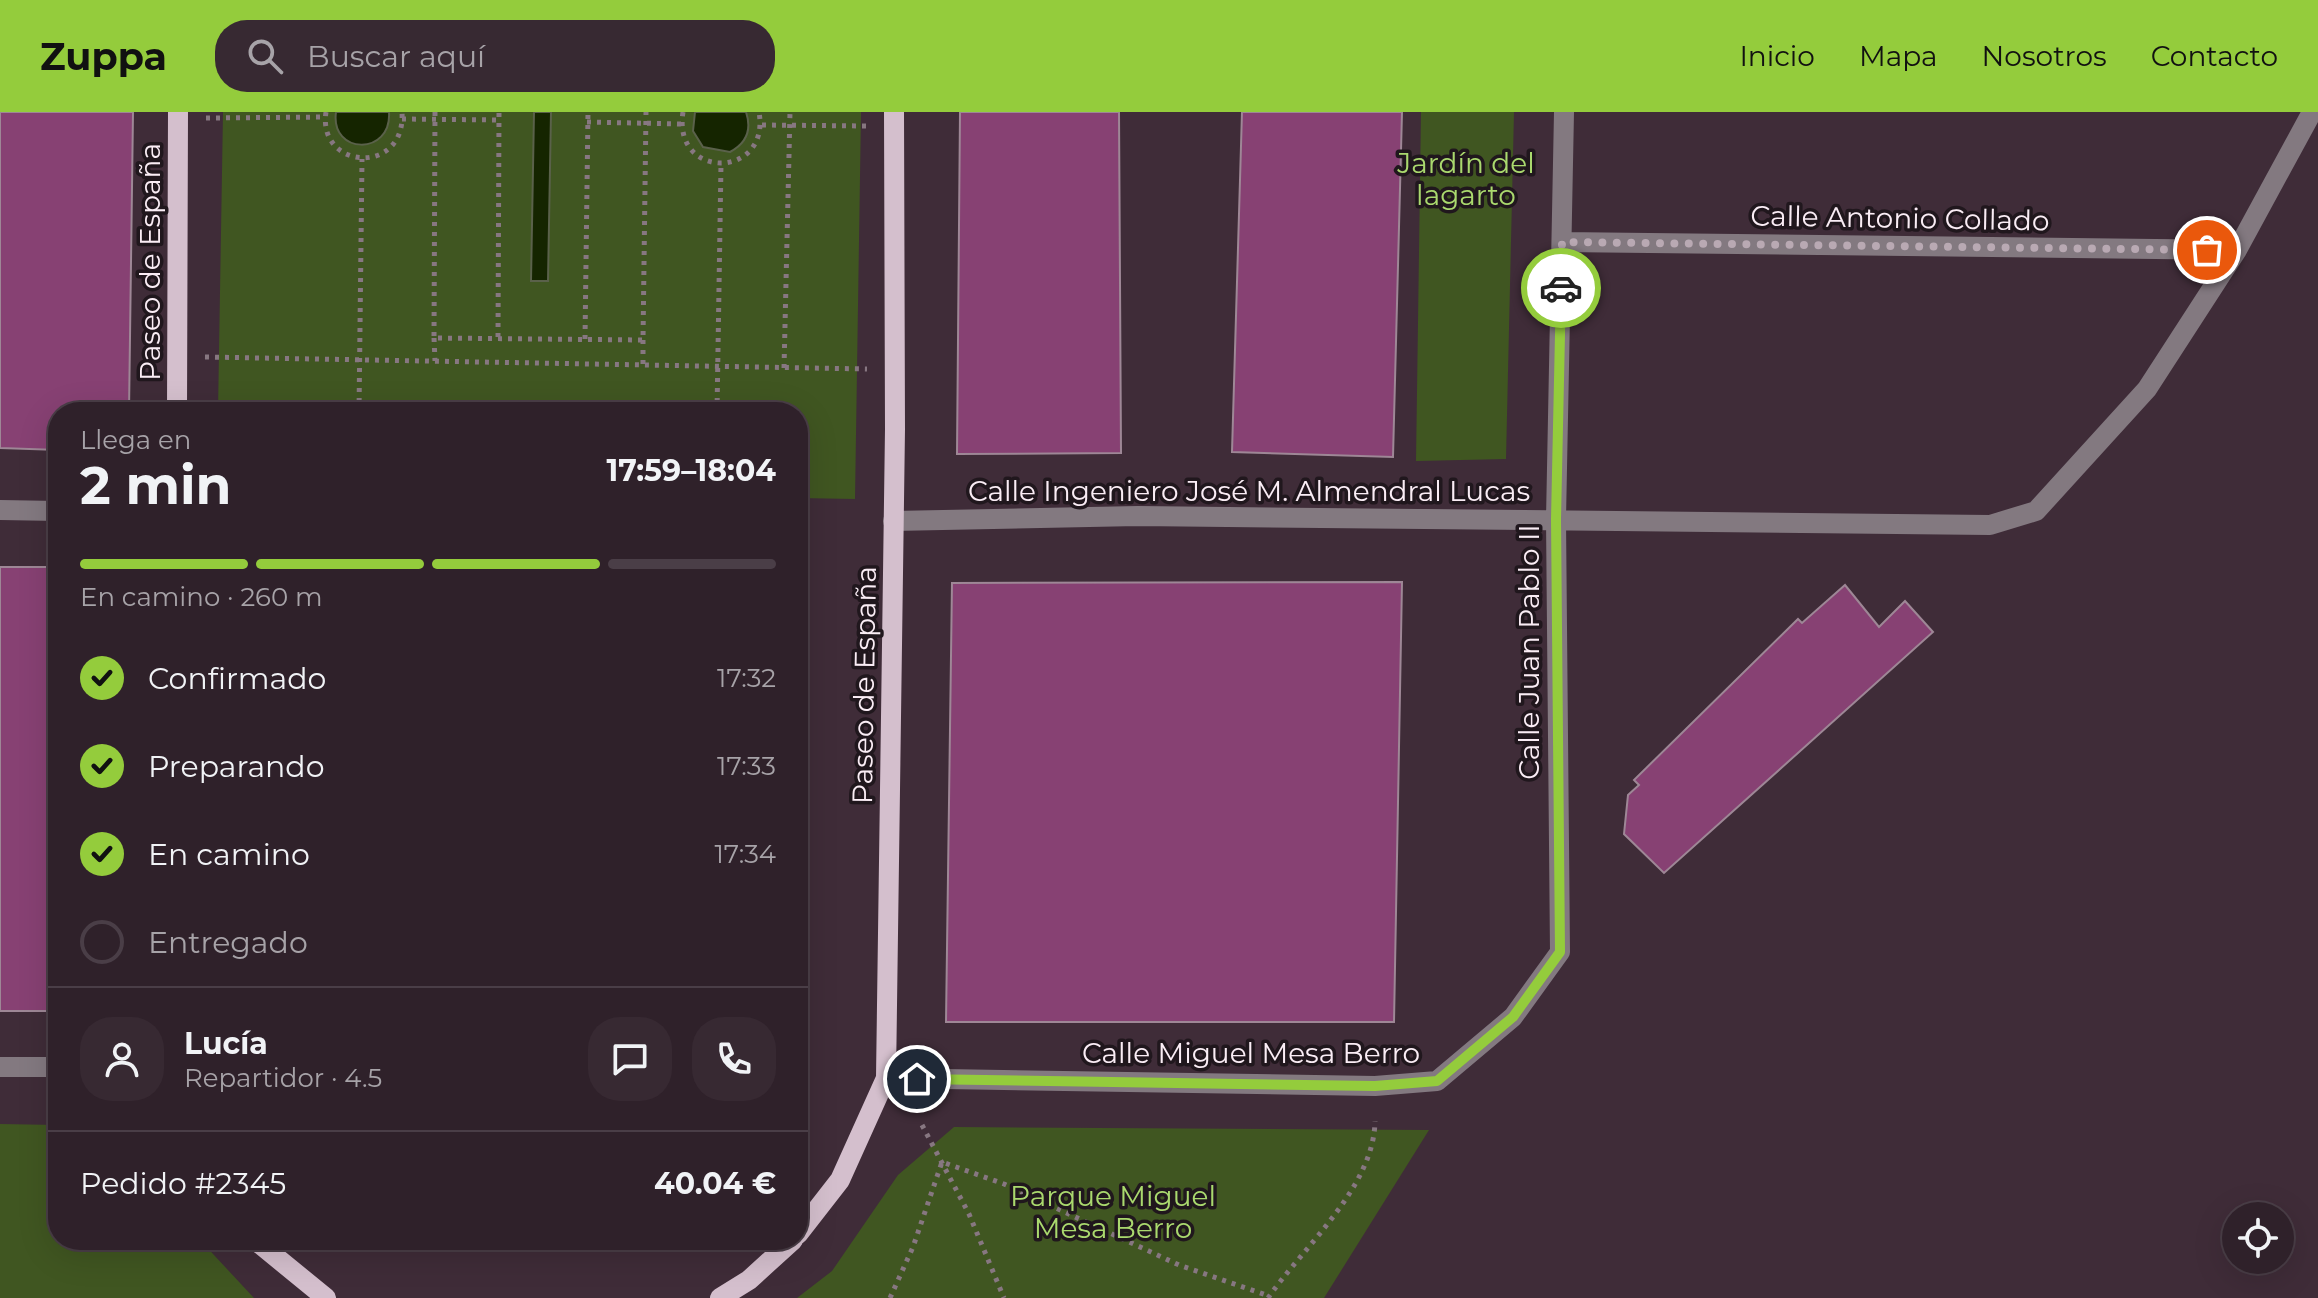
<!DOCTYPE html>
<html lang="es">
<head>
<meta charset="utf-8">
<style>
	:root { --surface:#2f212a; --page:#372932; --text:#f1f3f6; --muted:#a7a3a8; --line:#4a3e47; --accent:#94cc3c }
	body { margin:0; font-family:Montserrat,sans-serif; background:var(--page); color:var(--text); height:100vh; display:flex; flex-direction:column; font-size:30px; white-space:nowrap }
	* { box-sizing:border-box; margin:0 }
	p { font-size:26px; color:var(--muted) }
	.icon { flex:none; width:44px; height:44px; fill:none; stroke:currentColor; stroke-width:2; stroke-linecap:round; stroke-linejoin:round }
	.map { position:relative; flex:1; overflow:hidden }
	.details { position:absolute; left:48px; top:290px; width:760px; height:848px; display:flex; flex-direction:column; background:var(--surface); border-radius:32px; box-shadow:0 8px 32px #0002,0 0 0 2px var(--line) }
	.details>* { flex:none }
	.buttons { position:absolute; left:2222px; top:1090px; display:grid; gap:16px }
	.buttons a { display:grid; place-items:center; width:72px; height:72px; border-radius:50%; background:var(--surface); box-shadow:0 8px 32px #0002,0 0 0 2px var(--line); font-size:40px }
	.pin { position:absolute; display:grid; place-items:center; width:68px; height:68px; color:#fff; margin:-34px; border:4px solid #fff; border-radius:50%; box-shadow:0 2px 8px #0007 }
	.courier { position:absolute; display:grid; place-items:center; width:80px; height:80px; margin:-40px; border:6px solid #94cc3c; border-radius:50%; background:#fff; color:#222; box-shadow:0 2px 10px #0007 }
	.headline em { font-style:normal; font-weight:700 }
	.headline div { display:flex; flex-direction:column-reverse }
	.headline { display:flex; align-items:center; justify-content:space-between; height:136px; padding:0 32px }
	h1 { font-size:52px; font-weight:700; line-height:60px }
	.bar { display:grid; grid-template-columns:repeat(4,1fr); gap:12px 8px; align-content:center; height:96px; padding:0 32px }
	.bar i { height:10px; border-radius:6px; background:var(--line) }
	.bar .selected { background:var(--accent) }
	.bar p { grid-column:span 4 }
	.line { display:flex; align-items:center; gap:20px; padding:0 32px; border-top:2px solid var(--line) }
	.line div { flex:1 }
	.round { display:grid; place-items:center; flex:none; width:84px; height:84px; border-radius:32px; background:var(--page) }
	ol { padding:0 32px; list-style:none }
	li { display:flex; align-items:center; gap:24px; height:88px }
	li p { margin-inline-start:auto }
	li .icon { padding:8px; border-radius:50%; background:var(--accent); color:#111; stroke-width:4 }
	li:last-child { color:var(--muted) }
	li i { width:44px; height:44px; border:4px solid var(--line); border-radius:50% }
	header { display:flex; align-items:center; gap:48px; box-sizing:border-box; height:112px; padding:0 40px; background:var(--accent); color:#111 }
	header strong { font-size:38px }
	nav { display:flex; gap:44px; margin-inline-start:auto; font-size:28px }
	.search { width:560px; height:72px; background:var(--page); display:flex; align-items:center; gap:20px; box-sizing:border-box; padding:0 28px; border-radius:32px; color:var(--muted); font-size:30px }
	.map>svg:first-child { display:block }
	.green { fill:#405621 }
	.water { fill:#152500; stroke:#5a614a; stroke-width:2 }
	.building { fill:#874173; stroke:#9e8796; stroke-width:2 }
	.lines { fill:none; stroke-linecap:round; stroke-linejoin:round }
	.path { stroke:#877781; stroke-width:5; stroke-dasharray:4 6; stroke-linecap:butt }
	.minor { stroke:#837980; stroke-width:20 }
	.major { stroke:#d4bfcd; stroke-width:20 }
	.done { stroke:#b9a9b3; stroke-width:8; stroke-dasharray:0 14.4 }
	.route { stroke:#94cc3c; stroke-width:10 }
	.labels { text-anchor:middle; stroke-width:7; stroke-linejoin:round; paint-order:stroke }
	.park-label { font-size:28px; fill:#aad96e; stroke:#20171d }
	.street-label { font-size:28px; fill:#faedf5; stroke:#20171d }
</style>
</head>
<body>
<header>
<strong>Zuppa</strong>
<div class="search"><svg class="icon" aria-label="search" viewBox="0 0 24 24"><circle cx="10" cy="10" r="6"/><path d="M15 15l6 6"/></svg>Buscar aquí</div>
<nav><a>Inicio</a><a>Mapa</a><a>Nosotros</a><a>Contacto</a></nav>
</header>
<div class="map">
<svg width="2318" height="1186" viewBox="0 0 2318 1186">
	<rect width="100%" height="100%" fill="#3f2c38"/>
	<path class="green" d="M223 0H861L855 387 798 386V300H218Z
		M1421 0H1514L1506 347 1416 349Z
		M0 1012 58 1013V1128H200L254 1186H0Z
		M954 1015 1429 1018 1324 1186H797L832 1159 898 1063Z"/>
	<path class="water" d="M336 0H389C392 44 330 43 336 0Z
		M534 0H551L548 169H531Z
		M695 0H746C752 18 747 31 730 40L703 35 693 19Z"/>
	<path class="building" d="M0 0H133L129 300H58V338L0 336Z
		M960 0H1119L1121 341 957 342Z
		M1242 0H1402L1393 345 1232 340Z
		M0 455H58V899H0Z
		M1402 470 1394 910H946L952 471Z
		M1845 473 1879 515 1905 489 1933 520 1664 761 1624 722 1628 683 1639 673 1634 668 1798 507 1802 511Z"/>
	<g class="lines">
		<path class="path" d="M326 0C317 58 406 64 402 0
			M435 0 434 226 643 228 646 0
			M683 0C672 69 771 67 759 0
			M206 6 325 5
			M402 7 499 8
			M587 10 681 12
			M762 13 869 14
			M498 225 499 0
			M434 226 435 249
			M585 227 588 0
			M205 245 867 257
			M643 252V228
			M784 256 790 0
			M359 300 362 47
			M717 300 721 52
			M922 1013 969 1102 1004 1186
			M890 1186 913 1135 942 1050 1004 1072 1179 1153 1269 1184
			M1268 1186C1304 1134 1374 1075 1375 1009"/>
		<path class="minor" d="M1562 130 2237 138
			M0 398 58 399
			M893 409 1138 404 1990 413 2036 399 2147 277 2237 138 2312 0
			M0 955H58
			M886 966 1375 974 1437 969 1513 905 1560 840 1556 407 1564 0"/>
		<path class="major" d="M177 300 178 0
			M798 1122 840 1068 886 966 895 317 894 0
			M255 1128 326 1186
			M720 1186 749 1168 793 1128"/>
	</g>
	<g class="lines">
		<path class="done" d="M1561 176 1562 130 2207 138"/>
		<path class="route" d="M917 967 1375 974 1437 969 1513 905 1560 840 1556 407 1561 176"/>
	</g>
	<g class="labels">
		<g class="park-label">
			<text x="1466" y="61">Jardín del<tspan x="1466" dy="32">lagarto</tspan></text>
			<text x="1113" y="1094">Parque Miguel<tspan x="1113" dy="32">Mesa Berro</tspan></text>
		</g>
		<g class="street-label">
			<text transform="translate(1900 106) rotate(1)" y="10">Calle Antonio Collado</text>
			<text transform="translate(150 150) rotate(-90)" y="10">Paseo de España</text>
			<text x="1249" y="389">Calle Ingeniero José M. Almendral Lucas</text>
			<text transform="translate(1529 540) rotate(-90)" y="10">Calle Juan Pablo II</text>
			<text transform="translate(864 573) rotate(-89)" y="10">Paseo de España</text>
			<text x="1251" y="951">Calle Miguel Mesa Berro</text>
		</g>
	</g>
</svg>
<div class="buttons">
<a><svg class="icon" aria-label="locate" viewBox="0 0 24 24"><circle cx="12" cy="12" r="6"/><path d="M12 2v4M12 18v4M2 12h4M18 12h4"/></svg></a>
</div>
<div class="pin" style="left:2207px;top:138px;background:#ea580c"><svg class="icon" aria-label="bag" viewBox="0 0 24 24"><path d="M5 8h14l-1 12H6zM9 8a3 3 0 0 1 6 0"/></svg></div>
<div class="pin" style="left:917px;top:967px;background:#1f2937"><svg class="icon" aria-label="home" viewBox="0 0 24 24"><path d="M3 11l9-7 9 7M6 9v11h12V9"/></svg></div>
<div class="courier" style="left:1561px;top:176px"><svg class="icon" aria-label="car" viewBox="0 0 24 24"><path d="M5 17H2v-5l4-1 3-4h7l3 4 3 1v5h-3M9 17h6M6 11h13"/><circle cx="7" cy="17" r="2"/><circle cx="17" cy="17" r="2"/></svg></div>
<section class="details">
<div class="headline"><div><h1>2 min</h1><p>Llega en</p></div><em>17:59–18:04</em></div>
<div class="bar"><i class="selected"></i><i class="selected"></i><i class="selected"></i><i></i><p>En camino · 260 m</p></div>
<ol>
<li><svg class="icon" aria-label="check" viewBox="0 0 24 24"><path d="M5 12l5 5 9-10"/></svg>Confirmado<p>17:32</p></li>
<li><svg class="icon" aria-label="check" viewBox="0 0 24 24"><path d="M5 12l5 5 9-10"/></svg>Preparando<p>17:33</p></li>
<li><svg class="icon" aria-label="check" viewBox="0 0 24 24"><path d="M5 12l5 5 9-10"/></svg>En camino<p>17:34</p></li>
<li><i></i>Entregado</li>
</ol>
<div class="line" style="height:144px"><a class="round"><svg class="icon" aria-label="person" viewBox="0 0 24 24"><circle cx="12" cy="8" r="4"/><path d="M4 21q1-7 8-7t8 7"/></svg></a><div><b>Lucía</b><p>Repartidor · 4.5</p></div><a class="round"><svg class="icon" aria-label="chat" viewBox="0 0 24 24"><path d="M4 5h16v11H9l-5 4z"/></svg></a><a class="round"><svg class="icon" aria-label="phone" viewBox="0 0 24 24"><path d="M5 4h4l2 5-3 2q2 4 5 5l2-3 5 2v4C11 20 4 13 5 4z"/></svg></a></div>
<div class="line" style="height:104px"><div>Pedido #2345</div><b>40.04 €</b></div>
</section>
</div>
</body>
</html>
